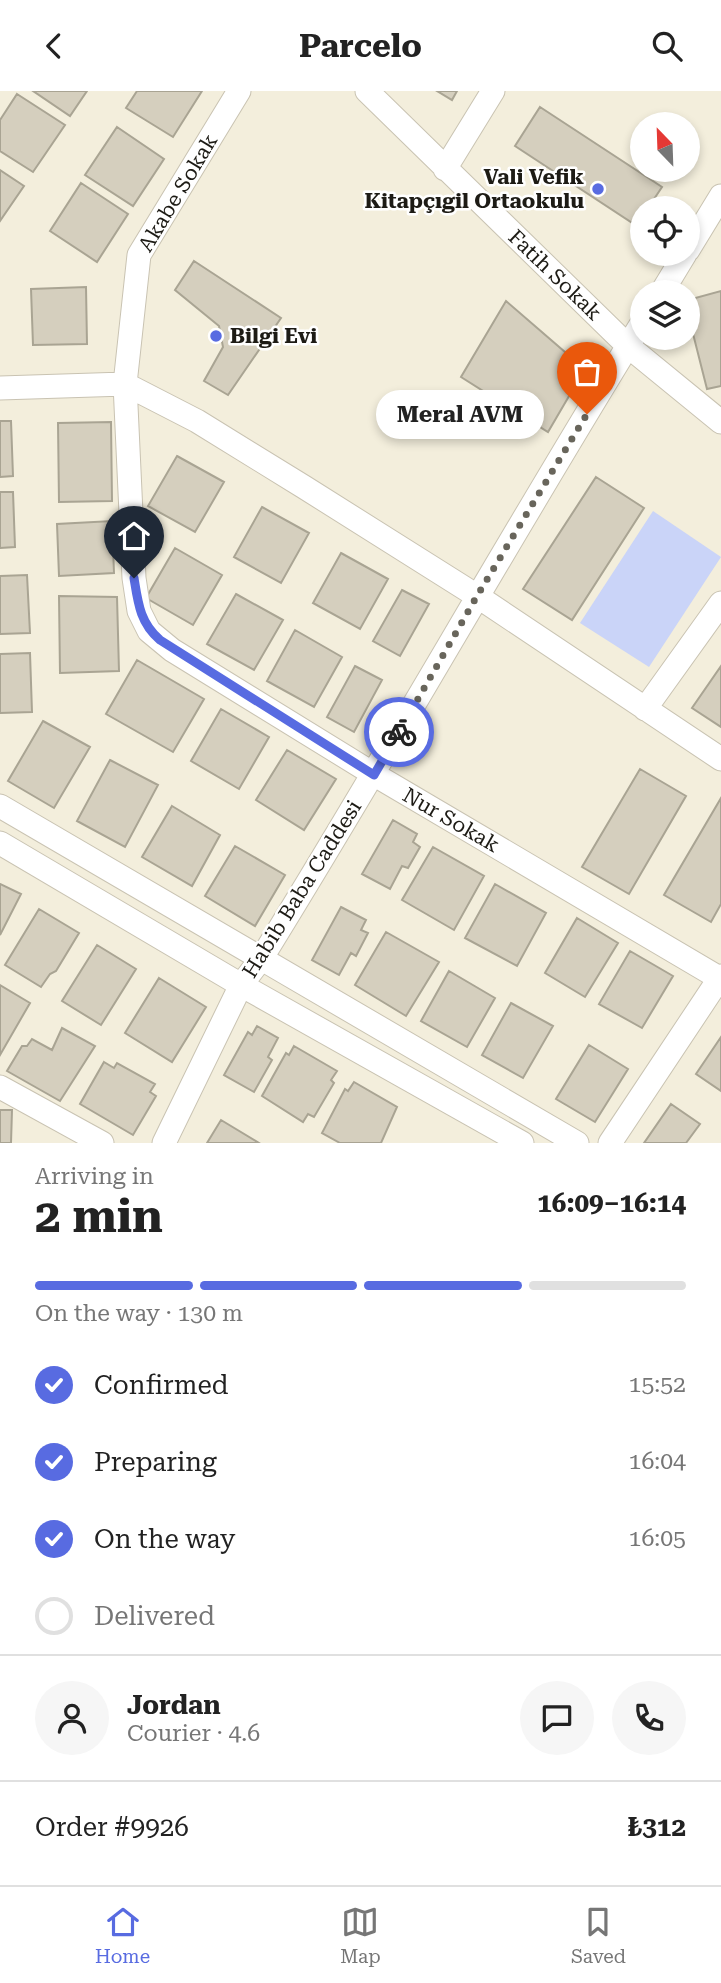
<!DOCTYPE html>
<html lang="en">
<head>
<meta charset="utf-8">
<style>
	:root { --surface:#fff; --page:#f6f6f6; --text:#222; --muted:#767676; --line:#e0e0e0; --accent:#586be1 }
	body { margin:0; font-family:"Roboto Serif",serif; background:var(--page); color:var(--text); height:100vh; display:flex; flex-direction:column; font-size:26px; white-space:nowrap }
	* { box-sizing:border-box; margin:0 }
	p { font-size:23px; color:var(--muted) }
	.icon { flex:none; width:38px; height:38px; fill:none; stroke:currentColor; stroke-width:2; stroke-linecap:round; stroke-linejoin:round }
	.map { position:relative; height:1052px; overflow:hidden }
	.drawer { display:flex; flex-direction:column; background:var(--surface); flex:1 }
	.drawer>* { flex:none }
	.needle { width:46px; rotate:337deg }
	.tools { position:absolute; left:630px; top:21px; display:grid; gap:14px }
	.tools a { display:grid; place-items:center; width:70px; height:70px; border-radius:50%; background:var(--surface); box-shadow:0 4px 10px #0003; font-size:35px }
	.pin { position:absolute; display:grid; place-items:center; width:60px; height:60px; color:#fff; margin:-72px -30px; border-radius:50% 50% 50% 0; rotate:-45deg; box-shadow:0 0 7px #0007 }
	.pin .icon { rotate:45deg }
	.courier { position:absolute; display:grid; place-items:center; width:70px; height:70px; margin:-35px; border:5px solid #586be1; border-radius:50%; background:#fff; color:#222; box-shadow:0 2px 9px #0007 }
	.bubble { position:absolute; height:49px; border-radius:24px; background:var(--surface); box-shadow:0 4px 10px #0003; font-size:23px; font-weight:700; line-height:49px; text-align:center }
	.overview em { font-style:normal; font-weight:700 }
	.overview div { display:flex; flex-direction:column-reverse }
	.overview { display:flex; align-items:center; justify-content:space-between; height:119px; padding:0 35px }
	h1 { font-size:46px; font-weight:700; line-height:52px }
	.bar { display:grid; grid-template-columns:repeat(4,1fr); gap:10px 7px; align-content:center; height:84px; padding:0 35px }
	.bar i { height:9px; border-radius:5px; background:var(--line) }
	.bar .on { background:var(--accent) }
	.bar p { grid-column:span 4 }
	.line { display:flex; align-items:center; gap:18px; padding:0 35px; border-top:2px solid var(--line) }
	.line div { flex:1 }
	.round { display:grid; place-items:center; flex:none; width:74px; height:74px; border-radius:37px; background:var(--page) }
	ol { padding:0 35px; list-style:none }
	li { display:flex; align-items:center; gap:21px; height:77px }
	li p { margin-inline-start:auto }
	li .icon { padding:7px; border-radius:50%; background:var(--accent); color:#fff; stroke-width:4 }
	li:last-child { color:var(--muted) }
	li i { width:38px; height:38px; border:4px solid var(--line); border-radius:50% }
	header { display:flex; justify-content:space-between; align-items:center; height:91px; padding:0 35px; background:var(--surface); font-size:32px; font-weight:700 }
	.menu { display:flex; justify-content:space-around; align-items:center; height:98px; border-top:2px solid var(--line); background:var(--surface); font-size:19px; color:var(--muted) }
	.menu a { display:grid; justify-items:center; gap:4px }
	.menu .on { color:var(--accent) }
	.map>svg:first-child { display:block }
	.green { fill:#cad4f8 }
	.building { fill:#d5cfbe; stroke:#a9a493; stroke-width:2 }
	.lines { fill:none; stroke-linecap:round; stroke-linejoin:round }
	.minor-casing { stroke:#c9c3b2; stroke-width:25 }
	.minor { stroke:#fff; stroke-width:23 }
	.done { stroke:#68655b; stroke-width:7; stroke-dasharray:0 12.6 }
	.route { stroke:#586be1; stroke-width:9 }
	.poi-dot { fill:#586be1; stroke:#fff; stroke-width:2.5 }
	.labels { text-anchor:middle; stroke-width:5; stroke-linejoin:round; paint-order:stroke }
	.poi-label { font-size:21px; font-weight:bold; fill:#1d1b15; stroke:#fff; text-anchor:end }
	.street-label { font-size:21px; fill:#1d1b15; stroke:#fff }
</style>
</head>
<body>
<header><svg class="icon" aria-label="back" viewBox="0 0 24 24"><path d="M15 5l-7 7 7 7"/></svg>Parcelo<svg class="icon" aria-label="search" viewBox="0 0 24 24"><circle cx="10" cy="10" r="6"/><path d="M15 15l6 6"/></svg></header>
<div class="map">
<svg width="721" height="1052" viewBox="0 0 721 1052">
	<rect width="100%" height="100%" fill="#f3eedc"/>
	<path class="green" d="M653 420 721 466 649 576 580 532Z"/>
	<path class="building" d="M33 0H87L70 25Z
		M137 0H202L173 46 126 17Z
		M437 0H457L452 9Z
		M17 3 65 34 33 81 0 60V29Z
		M540 16 662 96 648 117H642V127L637 135 515 55Z
		M117 36 164 68 133 115 85 84Z
		M0 79 24 95 0 130Z
		M81 92 128 123 97 171 50 140Z
		M194 170 281 227 228 304 204 290 223 256 219 235 175 199Z
		M86 196 87 253 33 254 31 198Z
		M721 200V295L707 298 688 223V209Z
		M506 210 573 268 579 279V288L548 341 461 286Z
		M0 330H11L13 385 0 386Z
		M111 331 112 410 59 411 58 332Z
		M177 365 224 391 195 441 148 415Z
		M596 386 644 417 572 529 523 498Z
		M0 401H13L15 456 0 457Z
		M262 416 309 442 281 492 234 466Z
		M112 430 114 482 59 485 57 433Z
		M175 457 222 484 193 534 146 507Z
		M341 462 388 488 360 538 313 512Z
		M27 484 30 542 0 543V485Z
		M402 499 429 513 400 565 373 550Z
		M236 503 283 529 254 579 207 553Z
		M59 505 117 506 119 580 60 582Z
		M295 539 342 566 314 616 267 590Z
		M30 562 32 621 0 622V563Z
		M137 569 204 608 173 661 106 623Z
		M355 575 382 589 354 641 327 626Z
		M721 575V636L692 617Z
		M221 618 269 646 239 698 191 670Z
		M43 630 90 656 54 717 8 690Z
		M287 659 336 688 304 739 256 709Z
		M110 669 158 694 125 756 77 730Z
		M640 678 686 705 629 803 582 776Z
		M721 707V813L711 831 664 804Z
		M172 715 220 744 192 795 142 766Z
		M393 729 417 743 413 751 420 756 408 777 402 775 390 798 362 783Z
		M235 755 285 784 255 835 205 805Z
		M433 756 484 785 454 839 402 809Z
		M0 793 21 803 0 844Z
		M495 793 546 822 517 875 465 847Z
		M341 816 366 829 361 839 368 842 356 865 351 862 339 884 312 869Z
		M39 818 79 842 56 880 50 883 41 896 5 874Z
		M577 827 618 852 585 906 545 882Z
		M386 841 439 871 406 925 355 894Z
		M97 854 136 878 101 934 62 910Z
		M630 860 673 885 642 937 599 913Z
		M449 880 495 907 467 956 421 930Z
		M159 887 206 916 172 971 125 942Z
		M0 894 30 912 0 964Z
		M511 912 553 935 523 987 482 964Z
		M257 935 278 947 268 966 272 969 254 1001 224 984 248 941 252 944Z
		M62 937 95 955 60 1010 7 980 22 955H27L32 948 52 959Z
		M721 946V1000L696 983Z
		M589 954 628 978 595 1031 556 1008Z
		M294 955 337 980 331 989 334 992 314 1026 308 1023 303 1031 262 1005 286 962 289 964Z
		M104 971 114 977 117 972 155 993 150 1001 156 1005 133 1044 80 1013Z
		M354 991 397 1016 381 1052H340L322 1042 345 998 348 1000Z
		M671 1013 700 1033 686 1052H644Z
		M0 1019H12L11 1052H0Z
		M221 1029 259 1052H207Z"/>
	<g class="lines">
		<g class="minor-casing">
			<path id="minor" d="M239 0 139 164 125 293 134 487 139 520 149 540 172 559 375 684 721 888
				M367 0 628 255 721 331
				M445 78 493 0
				M688 159 721 105
				M662 201 685 163
				M0 297 125 293 197 330 304 396 477 505 721 668
				M645 618 721 512
				M0 715 577 1052
				M0 752 241 894 522 1052
				M0 996 102 1052
				M164 1052 241 894 261 868C391 658 512 442 642 232
				M610 1052 721 885"/>
		</g>
		<use href="#minor" class="minor"/>
	</g>
	<g class="lines">
		<path class="done" d="M399 641 477 505 587 323"/>
		<path class="route" d="M134 487C138 512 140 532 160 549L374 684 399 641"/>
	</g>
	<g class="poi-dot">
		<circle cx="598" cy="98" r="7"/>
		<circle cx="216" cy="245" r="7"/>
	</g>
	<g class="labels">
		<g class="poi-label">
			<text x="584" y="93">Vali Vefik<tspan x="584" dy="24">Kitapçıgil Ortaokulu</tspan></text>
			<text x="230" y="252" text-anchor="start">Bilgi Evi</text>
		</g>
		<g class="street-label">
			<text transform="translate(178 102) rotate(-59)" y="7">Akabe Sokak</text>
			<text transform="translate(555 184) rotate(44)" y="7">Fatih Sokak</text>
			<text transform="translate(451 729) rotate(30)" y="7">Nur Sokak</text>
			<text transform="translate(302 798) rotate(-58)" y="7">Habib Baba Caddesi</text>
		</g>
	</g>
</svg>
<div class="tools">
<a><svg class="needle" viewBox="-14 -14 28 28"><path d="M0-13l5 13h-10z" fill="#e53935"/><path d="M0 13l5-13h-10z" fill="#767676"/></svg></a>
<a><svg class="icon" aria-label="locate" viewBox="0 0 24 24"><circle cx="12" cy="12" r="6"/><path d="M12 2v4M12 18v4M2 12h4M18 12h4"/></svg></a>
<a><svg class="icon" aria-label="layers" viewBox="0 0 24 24"><path d="M12 4l9 5-9 5-9-5zM3 14l9 5 9-5"/></svg></a>
</div>
<div class="pin" style="left:587px;top:323px;background:#ea580c"><svg class="icon" aria-label="bag" viewBox="0 0 24 24"><path d="M5 8h14l-1 12H6zM9 8a3 3 0 0 1 6 0"/></svg></div>
<div class="pin" style="left:134px;top:487px;background:#1f2937"><svg class="icon" aria-label="home" viewBox="0 0 24 24"><path d="M3 11l9-7 9 7M6 9v11h12V9"/></svg></div>
<div class="courier" style="left:399px;top:641px"><svg class="icon" aria-label="bike" viewBox="0 0 24 24"><circle cx="6" cy="16" r="4"/><circle cx="18" cy="16" r="4"/><path d="M6 16l4-8h5l3 8M10 8l3 8H6M13 5h3"/></svg></div>
<div class="bubble" style="left:376px;top:299px;width:168px">Meral AVM</div>
</div>
<section class="drawer">
<div class="overview"><div><h1>2 min</h1><p>Arriving in</p></div><em>16:09–16:14</em></div>
<div class="bar"><i class="on"></i><i class="on"></i><i class="on"></i><i></i><p>On the way · 130 m</p></div>
<ol>
<li><svg class="icon" aria-label="check" viewBox="0 0 24 24"><path d="M5 12l5 5 9-10"/></svg>Confirmed<p>15:52</p></li>
<li><svg class="icon" aria-label="check" viewBox="0 0 24 24"><path d="M5 12l5 5 9-10"/></svg>Preparing<p>16:04</p></li>
<li><svg class="icon" aria-label="check" viewBox="0 0 24 24"><path d="M5 12l5 5 9-10"/></svg>On the way<p>16:05</p></li>
<li><i></i>Delivered</li>
</ol>
<div class="line" style="height:126px"><a class="round"><svg class="icon" aria-label="person" viewBox="0 0 24 24"><circle cx="12" cy="8" r="4"/><path d="M4 21q1-7 8-7t8 7"/></svg></a><div><b>Jordan</b><p>Courier · 4.6</p></div><a class="round"><svg class="icon" aria-label="chat" viewBox="0 0 24 24"><path d="M4 5h16v11H9l-5 4z"/></svg></a><a class="round"><svg class="icon" aria-label="phone" viewBox="0 0 24 24"><path d="M5 4h4l2 5-3 2q2 4 5 5l2-3 5 2v4C11 20 4 13 5 4z"/></svg></a></div>
<div class="line" style="height:91px"><div>Order #9926</div><b>₺312</b></div>
</section>
<nav class="menu">
<a class="on"><svg class="icon" aria-label="home" viewBox="0 0 24 24"><path d="M3 11l9-7 9 7M6 9v11h12V9"/></svg>Home</a>
<a><svg class="icon" aria-label="map" viewBox="0 0 24 24"><path d="M3 6l6-2 6 2 6-2v14l-6 2-6-2-6 2zM9 4v14M15 6v14"/></svg>Map</a>
<a><svg class="icon" aria-label="saved" viewBox="0 0 24 24"><path d="M7 4h10v16l-5-4-5 4z"/></svg>Saved</a>
</nav>
</body>
</html>
